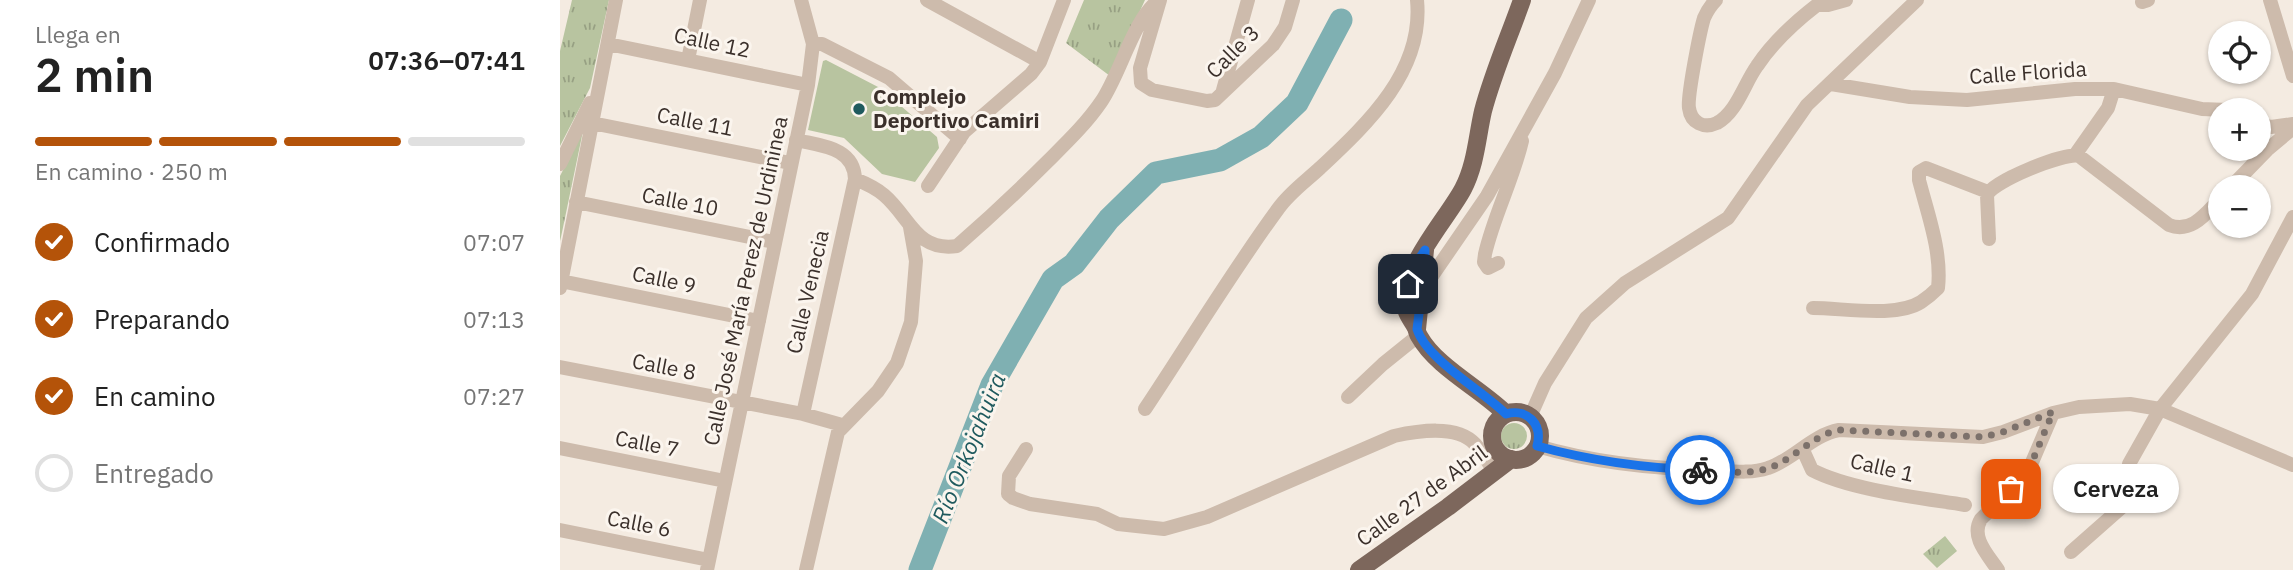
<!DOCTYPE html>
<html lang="es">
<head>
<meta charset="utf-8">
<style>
	:root { --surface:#fff; --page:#f2f2f2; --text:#222; --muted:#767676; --line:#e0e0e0; --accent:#b45309 }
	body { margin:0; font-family:"IBM Plex Sans",sans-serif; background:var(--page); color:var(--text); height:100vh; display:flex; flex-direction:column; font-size:26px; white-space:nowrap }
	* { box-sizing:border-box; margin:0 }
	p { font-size:23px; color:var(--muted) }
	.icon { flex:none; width:38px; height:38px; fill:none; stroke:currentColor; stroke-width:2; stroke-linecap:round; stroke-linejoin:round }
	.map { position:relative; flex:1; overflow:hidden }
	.side { display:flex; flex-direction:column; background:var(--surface); width:560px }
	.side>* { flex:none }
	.fabs { position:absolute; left:1648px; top:21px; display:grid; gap:14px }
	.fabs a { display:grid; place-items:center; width:63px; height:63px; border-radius:50%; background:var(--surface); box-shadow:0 2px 5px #0004; font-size:35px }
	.pin { position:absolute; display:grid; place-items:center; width:60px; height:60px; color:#fff; margin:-30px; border-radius:14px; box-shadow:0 4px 10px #0006 }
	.courier { position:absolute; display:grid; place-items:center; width:70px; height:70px; margin:-35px; border:5px solid #1a73e8; border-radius:50%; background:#fff; color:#222; box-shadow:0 2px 9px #0007 }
	.bubble { position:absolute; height:49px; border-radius:24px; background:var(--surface); box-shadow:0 2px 5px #0004; font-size:23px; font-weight:600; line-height:49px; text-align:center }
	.summary em { font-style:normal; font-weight:600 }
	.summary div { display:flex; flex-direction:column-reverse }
	.summary { display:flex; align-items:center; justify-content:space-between; height:119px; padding:0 35px }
	h1 { font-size:46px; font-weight:600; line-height:52px }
	.bar { display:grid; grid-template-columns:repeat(4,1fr); gap:10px 7px; align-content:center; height:84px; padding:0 35px }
	.bar i { height:9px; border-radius:5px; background:var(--line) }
	.bar .current { background:var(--accent) }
	.bar p { grid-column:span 4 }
	ol { padding:0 35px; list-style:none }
	li { display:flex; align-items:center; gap:21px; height:77px }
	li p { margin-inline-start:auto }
	li .icon { padding:7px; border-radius:50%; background:var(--accent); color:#fff; stroke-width:4 }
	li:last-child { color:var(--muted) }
	li i { width:38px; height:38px; border:4px solid var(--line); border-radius:50% }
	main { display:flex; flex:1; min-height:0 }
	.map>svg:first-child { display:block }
	.grass { fill:url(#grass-tufts) }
	.pitch { fill:#b8c4a0 }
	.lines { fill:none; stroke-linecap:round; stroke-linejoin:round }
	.river { stroke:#7fb0b2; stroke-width:23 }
	.minor { stroke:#cdbbac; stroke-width:14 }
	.major { stroke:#7d675c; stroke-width:18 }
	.done { stroke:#7c716b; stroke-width:7; stroke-dasharray:0 12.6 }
	.route { stroke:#1a73e8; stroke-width:9 }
	.poi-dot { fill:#1f5a5e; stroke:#fbf5ee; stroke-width:2.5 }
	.labels { text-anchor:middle; stroke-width:6; stroke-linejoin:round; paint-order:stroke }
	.street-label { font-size:21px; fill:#3b302b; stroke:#fbf5ee }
	.poi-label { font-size:21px; font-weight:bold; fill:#3b302b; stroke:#fbf5ee; text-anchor:start }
	.water-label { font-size:23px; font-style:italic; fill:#1f5a5e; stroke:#fbf5ee }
</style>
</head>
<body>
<main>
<section class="side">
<div class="summary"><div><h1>2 min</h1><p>Llega en</p></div><em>07:36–07:41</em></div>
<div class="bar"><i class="current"></i><i class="current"></i><i class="current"></i><i></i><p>En camino · 250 m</p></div>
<ol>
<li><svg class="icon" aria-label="check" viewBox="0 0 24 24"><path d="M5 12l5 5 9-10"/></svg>Confirmado<p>07:07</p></li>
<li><svg class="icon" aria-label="check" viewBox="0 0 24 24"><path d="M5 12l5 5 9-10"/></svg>Preparando<p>07:13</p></li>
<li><svg class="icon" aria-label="check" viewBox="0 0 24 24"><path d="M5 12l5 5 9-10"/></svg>En camino<p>07:27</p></li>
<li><i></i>Entregado</li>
</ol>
</section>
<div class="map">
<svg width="1733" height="570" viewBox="0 0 1733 570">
	<defs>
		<pattern id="grass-tufts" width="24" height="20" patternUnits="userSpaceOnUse" patternTransform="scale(1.75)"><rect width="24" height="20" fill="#b8c4a0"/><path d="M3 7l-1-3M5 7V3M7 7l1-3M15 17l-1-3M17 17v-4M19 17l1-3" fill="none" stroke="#97a083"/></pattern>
	</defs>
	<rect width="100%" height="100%" fill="#f4ebe1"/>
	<path class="grass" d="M12 0H49L30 88 0 146V51Z
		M524 0H585L550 76 506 43Z
		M23 131 1 237 0 241V176Z
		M941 436a13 13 0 1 1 26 0a13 13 0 1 1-26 0Z
		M1385 536 1397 551 1377 568 1363 554Z"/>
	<path class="pitch" d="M266 60 320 88 377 137 379 148 355 182 322 174 284 138 248 130 263 61Z"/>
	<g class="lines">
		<path class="river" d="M360 570 432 385 493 279 514 264 549 219 596 173 660 160 701 137 737 103 781 20"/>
		<path class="minor" d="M367 0 480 62
			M600 0 580 68 581 83 592 90 647 101 655 100 713 45 725 27 733 0
			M1156 0C1151 5 1147 11 1144 18 1140 31 1127 97 1129 108 1131 123 1144 129 1157 123 1177 112 1184 84 1197 66 1213 42 1235 22 1257 5H1268L1286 0
			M1710 0 1733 76
			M1582 2 1588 0
			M48 44 248 85
			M253 44H262L329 78 400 139
			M128 60 140 0
			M1271 84 1350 97 1407 100 1515 89H1554L1642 109 1667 110
			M663 90 688 0
			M32 123 230 163
			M1699 124 1711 127 1733 124
			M236 140C261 146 294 147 295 179L243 414
			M1515 155 1548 108 1554 89
			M0 164 30 103
			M295 179C305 183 316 188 324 195 350 217 356 252 397 246 428 219 458 191 487 162 506 143 526 124 541 102 561 73 573 19 599 0
			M368 186 404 132 471 74 480 62 504 0
			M1671 187 1707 150 1733 128
			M16 202 214 242
			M1429 239 1427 195C1433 181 1505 152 1519 156L1609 225C1632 234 1646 213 1661 198
			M938 263 928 268 924 262 925 254C934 215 953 180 962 141
			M1 281 199 321
			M0 288 56 0
			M861 292 927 196 995 73 1029 0
			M1253 308C1283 308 1336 318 1361 302 1367 298 1373 293 1378 288 1382 252 1368 215 1359 180V172L1366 168 1428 192
			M0 367 243 414 282 425
			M788 397 823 364 859 335
			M585 409C629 343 671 273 718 209 729 193 746 181 760 168 808 123 864 71 857 0
			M970 417 985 383 1026 318 1065 283 1168 218 1247 105 1357 0
			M977 446C1035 463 1093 469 1154 470 1171 471 1191 474 1208 468 1233 460 1252 435 1279 430L1423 437 1443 432 1493 413 1519 407 1570 404 1600 409 1733 465
			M0 448 165 481
			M466 449 449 476 448 494 453 498 470 504 537 514 558 524 604 529 647 517 834 436C857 431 897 424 915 444 922 452 928 463 935 472
			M1243 450 1252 470C1290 490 1362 498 1405 505
			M0 530 149 560
			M1511 552 1562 507 1567 499 1569 464 1600 409 1692 294 1733 217
			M147 570 248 85 253 44 241 0
			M246 570 278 432 318 391 337 363 351 322 356 261 350 227
			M1438 570C1428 555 1410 537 1421 519L1467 474 1493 413"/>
		<path class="major" d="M857 329 865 250
			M932 436a24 24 0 1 1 48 0a24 24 0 1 1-48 0Z
			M946 414C921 389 876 367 859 336 857 333 857 329 855 326 852 321 849 317 847 312 835 274 886 221 903 189 916 164 917 137 923 111 933 73 949 37 962 0
			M799 570 888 507 951 459"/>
	</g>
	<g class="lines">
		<path class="done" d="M1140 470C1161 471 1186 475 1206 469 1233 461 1252 435 1279 430L1423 437 1443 432 1493 412 1467 474 1451 489"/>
		<path class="route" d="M848 284 853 268 865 250 864 275 857 329C866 359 923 391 946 414 967 408 983 424 977 446 1031 461 1084 468 1140 470"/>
	</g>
	<circle class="poi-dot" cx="299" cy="109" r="7"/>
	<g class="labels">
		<g class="street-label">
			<text transform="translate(152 43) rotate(12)" y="7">Calle 12</text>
			<text transform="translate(673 52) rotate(-45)" y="7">Calle 3</text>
			<text transform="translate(1468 73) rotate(-4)" y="7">Calle Florida</text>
			<text transform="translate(135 122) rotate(11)" y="7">Calle 11</text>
			<text transform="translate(120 202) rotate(11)" y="7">Calle 10</text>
			<text transform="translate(104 280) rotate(12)" y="7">Calle 9</text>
			<text transform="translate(186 281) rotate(-78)" y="7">Calle José María Perez de Urdininea</text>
			<text transform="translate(248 292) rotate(-77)" y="7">Calle Venecia</text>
			<text transform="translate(104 367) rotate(11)" y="7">Calle 8</text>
			<text transform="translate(87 444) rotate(11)" y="7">Calle 7</text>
			<text transform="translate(1322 468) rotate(13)" y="7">Calle 1</text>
			<text transform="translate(862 496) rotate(-36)" y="7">Calle 27 de Abril</text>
			<text transform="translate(79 524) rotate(11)" y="7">Calle 6</text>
		</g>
		<g class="poi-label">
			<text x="313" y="104">Complejo<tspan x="313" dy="24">Deportivo Camiri</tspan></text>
		</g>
		<g class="water-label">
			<text transform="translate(409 448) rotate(-68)" y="8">Río Orkojahuira</text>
		</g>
	</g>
</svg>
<div class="fabs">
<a><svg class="icon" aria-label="locate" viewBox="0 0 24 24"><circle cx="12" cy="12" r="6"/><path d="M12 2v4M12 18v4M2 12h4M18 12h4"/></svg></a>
<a>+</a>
<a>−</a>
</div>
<div class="pin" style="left:1451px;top:489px;background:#ea580c"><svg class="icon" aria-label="bag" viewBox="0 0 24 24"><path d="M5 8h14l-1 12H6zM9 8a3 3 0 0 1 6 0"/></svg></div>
<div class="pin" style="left:848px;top:284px;background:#1f2937"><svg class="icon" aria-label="home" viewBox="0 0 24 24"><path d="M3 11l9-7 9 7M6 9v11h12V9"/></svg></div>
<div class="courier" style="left:1140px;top:470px"><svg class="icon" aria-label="bike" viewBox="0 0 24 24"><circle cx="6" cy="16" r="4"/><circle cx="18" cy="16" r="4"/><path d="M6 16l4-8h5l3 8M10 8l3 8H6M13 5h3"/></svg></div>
<div class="bubble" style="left:1493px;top:464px;width:126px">Cerveza</div>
</div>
</main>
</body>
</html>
